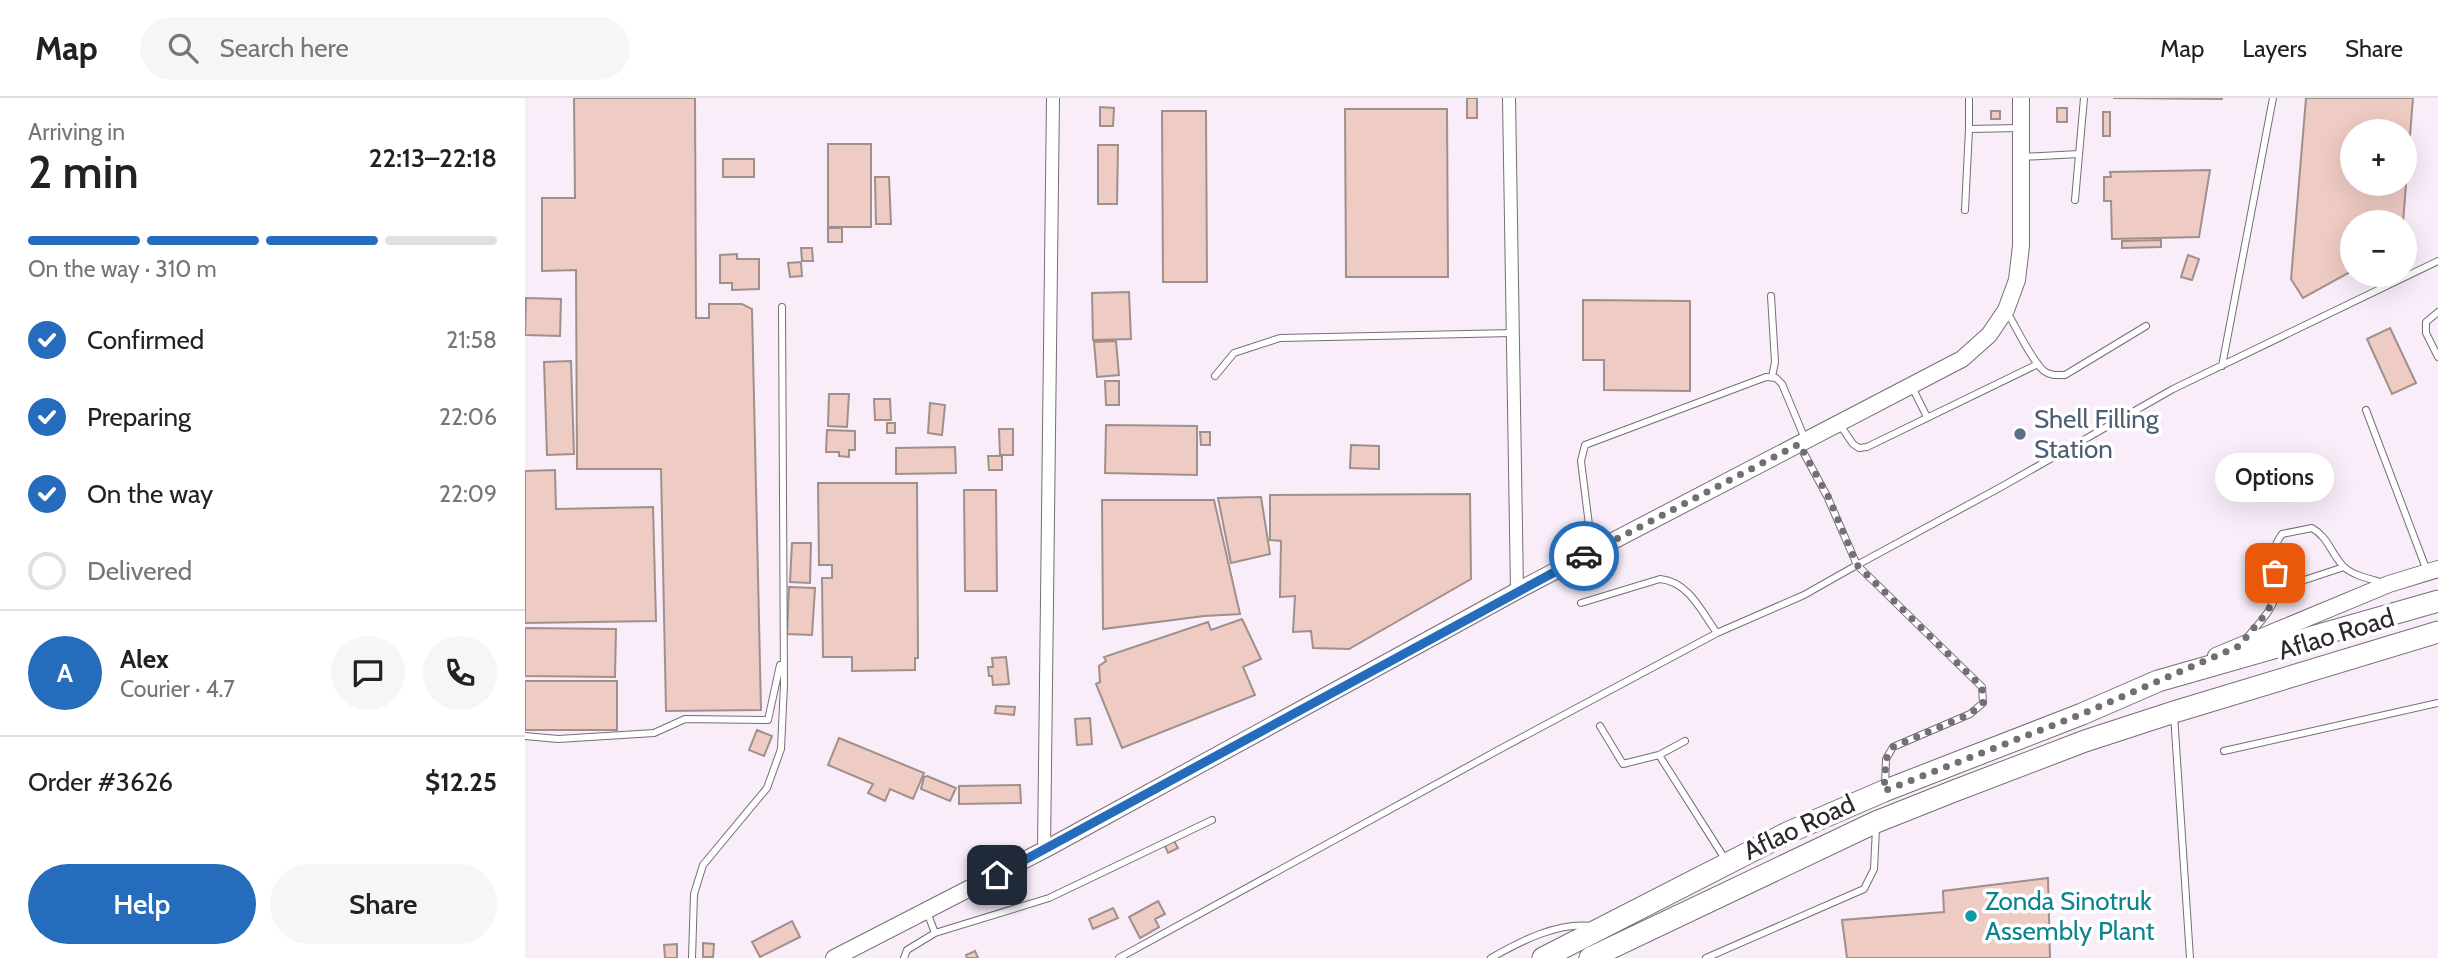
<!DOCTYPE html>
<html lang="en">
<head>
<meta charset="utf-8">
<style>
	:root { --surface:#fff; --page:#f6f6f6; --text:#222; --muted:#767676; --line:#e0e0e0; --accent:#256cbc }
	body { margin:0; font-family:Cabin,sans-serif; background:var(--page); color:var(--text); height:100vh; display:flex; flex-direction:column; font-size:26px; white-space:nowrap }
	* { box-sizing:border-box; margin:0 }
	p { font-size:23px; color:var(--muted) }
	.icon { flex:none; width:38px; height:38px; fill:none; stroke:currentColor; stroke-width:2; stroke-linecap:round; stroke-linejoin:round }
	.map { position:relative; flex:1; overflow:hidden }
	.sheet { display:flex; flex-direction:column; background:var(--surface); width:525px }
	.sheet>* { flex:none }
	.fabs { position:absolute; left:1815px; top:21px; display:grid; gap:14px }
	.fabs a { display:grid; place-items:center; width:77px; height:77px; border-radius:50%; background:var(--surface); box-shadow:0 7px 28px #0002; font-size:35px }
	.pin { position:absolute; display:grid; place-items:center; width:60px; height:60px; color:#fff; margin:-30px; border-radius:14px; box-shadow:0 4px 10px #0006 }
	.courier { position:absolute; display:grid; place-items:center; width:70px; height:70px; margin:-35px; border:5px solid #256cbc; border-radius:50%; background:#fff; color:#222; box-shadow:0 2px 9px #0007 }
	.bubble { position:absolute; height:49px; border-radius:24px; background:var(--surface); box-shadow:0 7px 28px #0002; font-size:23px; font-weight:600; line-height:49px; text-align:center }
	.overview em { font-style:normal; font-weight:600 }
	.overview div { display:flex; flex-direction:column-reverse }
	.overview { display:flex; align-items:center; justify-content:space-between; height:119px; padding:0 28px }
	h1 { font-size:46px; font-weight:600; line-height:52px }
	.bar { display:grid; grid-template-columns:repeat(4,1fr); gap:10px 7px; align-content:center; height:84px; padding:0 28px }
	.bar i { height:9px; border-radius:5px; background:var(--line) }
	.bar .active { background:var(--accent) }
	.bar p { grid-column:span 4 }
	.line { display:flex; align-items:center; gap:18px; padding:0 28px; border-top:2px solid var(--line) }
	.line div { flex:1 }
	.round { display:grid; place-items:center; flex:none; width:74px; height:74px; border-radius:37px; background:var(--page) }
	ol { padding:0 28px; list-style:none }
	li { display:flex; align-items:center; gap:21px; height:77px }
	li p { margin-inline-start:auto }
	li .icon { padding:7px; border-radius:50%; background:var(--accent); color:#fff; stroke-width:4 }
	li:last-child { color:var(--muted) }
	li i { width:38px; height:38px; border:4px solid var(--line); border-radius:50% }
	.button { display:flex; gap:14px; margin-top:auto; padding:14px 28px }
	.button a { flex:1; height:80px; border-radius:42px; background:var(--accent); color:#fff; font-size:28px; font-weight:600; line-height:80px; text-align:center }
	.button a+a { background:var(--page); color:var(--text) }
	header { display:flex; align-items:center; gap:42px; box-sizing:border-box; height:98px; padding:0 35px; background:var(--surface); border-bottom:2px solid var(--line) }
	header strong { font-size:33px }
	nav { display:flex; gap:38px; margin-inline-start:auto; font-size:24px }
	.search { width:490px; height:63px; background:var(--page); display:flex; align-items:center; gap:18px; box-sizing:border-box; padding:0 24px; border-radius:38px; color:var(--muted); font-size:26px }
	main { display:flex; flex:1; min-height:0 }
	.map>svg:first-child { display:block }
	.building { fill:#eecbc3; stroke:#9f908c; stroke-width:2; fill-rule:evenodd }
	.lines { fill:none; stroke-linecap:round; stroke-linejoin:round }
	.lane-casing { stroke:#766d77; stroke-width:8 }
	.street-casing { stroke:#766d77; stroke-width:14 }
	.secondary-casing { stroke:#766d77; stroke-width:18 }
	.highway-casing { stroke:#766d77; stroke-width:23 }
	.lane { stroke:#fff; stroke-width:6 }
	.street { stroke:#fff; stroke-width:12 }
	.secondary { stroke:#fff; stroke-width:16 }
	.highway { stroke:#fff; stroke-width:21 }
	.done { stroke:#736d74; stroke-width:7; stroke-dasharray:0 12.6 }
	.route { stroke:#256cbc; stroke-width:9 }
	.service-dot { fill:#5c6f8a; stroke:#fff; stroke-width:2.5 }
	.culture-dot { fill:#0f9aa8; stroke:#fff; stroke-width:2.5 }
	.labels { text-anchor:middle; stroke-width:7; stroke-linejoin:round; paint-order:stroke }
	.service-label { font-size:26px; fill:#4e5e75; stroke:#fff; text-anchor:start }
	.street-label { font-size:26px; fill:#2c282c; stroke:#fff }
	.culture-label { font-size:26px; fill:#0d838f; stroke:#fff; text-anchor:start }
</style>
</head>
<body>
<header>
<strong>Map</strong>
<div class="search"><svg class="icon" aria-label="search" viewBox="0 0 24 24"><circle cx="10" cy="10" r="6"/><path d="M15 15l6 6"/></svg>Search here</div>
<nav><a>Map</a><a>Layers</a><a>Share</a></nav>
</header>
<main>
<section class="sheet">
<div class="overview"><div><h1>2 min</h1><p>Arriving in</p></div><em>22:13–22:18</em></div>
<div class="bar"><i class="active"></i><i class="active"></i><i class="active"></i><i></i><p>On the way · 310 m</p></div>
<ol>
<li><svg class="icon" aria-label="check" viewBox="0 0 24 24"><path d="M5 12l5 5 9-10"/></svg>Confirmed<p>21:58</p></li>
<li><svg class="icon" aria-label="check" viewBox="0 0 24 24"><path d="M5 12l5 5 9-10"/></svg>Preparing<p>22:06</p></li>
<li><svg class="icon" aria-label="check" viewBox="0 0 24 24"><path d="M5 12l5 5 9-10"/></svg>On the way<p>22:09</p></li>
<li><i></i>Delivered</li>
</ol>
<div class="line" style="height:126px"><b class="round" style="background:var(--accent);color:#fff">A</b><div><b>Alex</b><p>Courier · 4.7</p></div><a class="round"><svg class="icon" aria-label="chat" viewBox="0 0 24 24"><path d="M4 5h16v11H9l-5 4z"/></svg></a><a class="round"><svg class="icon" aria-label="phone" viewBox="0 0 24 24"><path d="M5 4h4l2 5-3 2q2 4 5 5l2-3 5 2v4C11 20 4 13 5 4z"/></svg></a></div>
<div class="line" style="height:91px"><div>Order #3626</div><b>$12.25</b></div>
<div class="button"><a>Help</a><a>Share</a></div>
</section>
<div class="map">
<svg width="1913" height="860" viewBox="0 0 1913 860">
	<rect width="100%" height="100%" fill="#f8edf9"/>
	<path class="building" d="M49 0H170L171 220H184V206H217L227 211 236 612 141 613 136 371H52L51 172 17 173V100H50Z
		M942 0H952V20H942Z
		M1588 0H1697V1Z
		M1781 0H1888L1878 124H1827V173L1778 200 1766 181ZM1827 33H1880V86H1827Z
		M575 9 589 10 588 28H575Z
		M1532 10H1542V24H1532Z
		M820 11H922L923 179H821Z
		M637 13H681L682 184H638Z
		M1466 13H1475V21H1466Z
		M1578 14H1585V38H1578Z
		M303 46H346V129H303Z
		M573 47H593L592 106H573Z
		M198 61H229V79H198Z
		M1685 72 1674 139 1587 141 1586 103H1579V79H1586L1585 74Z
		M350 79H364L366 126H351Z
		M303 130H317V144H303Z
		M1636 142V149L1597 150V143Z
		M276 150H287L288 163H277Z
		M212 156V161H234V191L207 192V185H195V157Z
		M1663 157 1674 161 1667 182 1656 179Z
		M276 164 277 178 265 179 263 165Z
		M604 194 606 241 568 242 567 195Z
		M1 200 36 201 35 238 0 237Z
		M1058 202 1165 203V293L1079 292V262H1058Z
		M1865 230 1891 285 1867 296 1842 241Z
		M591 243 594 277 572 279 569 244Z
		M46 263 49 356 22 357 19 264Z
		M580 283H594V307H581Z
		M304 296H324L322 329 303 328Z
		M349 301H365L366 322H350Z
		M405 305 420 307 417 337 403 335Z
		M362 325H370V335H362Z
		M581 327 672 328V377L580 375Z
		M474 331H488V357H475Z
		M302 332 330 333V352H324V359L314 358V354H301Z
		M675 334H685V347H676Z
		M826 347 854 348V371L825 370Z
		M430 349 431 375 371 376V350Z
		M463 358H477V372H464Z
		M30 372 31 411 128 409 131 523 0 525V373Z
		M293 385H392L393 560H390V572L327 573V559H298L297 480H307V467H294Z
		M439 392H471L472 493H440Z
		M945 396 946 481 824 551 788 550 786 533 768 534 770 498 755 499 756 443 745 442V397Z
		M736 399 745 456 706 465 693 400Z
		M577 402H689L715 516 679 518 578 531Z
		M267 445H286L285 485 265 484Z
		M264 489 290 490 287 537 262 536Z
		M717 521 736 561 718 569 730 597 597 650 571 586 575 584 574 568 581 563 579 559 683 524 686 532Z
		M0 530 91 531 90 579 0 578Z
		M481 559 484 586 468 587 467 578H464L463 569H468L467 560Z
		M0 583H92V632H0Z
		M471 608 490 609 489 617 470 615Z
		M565 620 567 646 552 647 550 621Z
		M232 632 247 638 239 658 224 652Z
		M314 640 399 675 388 701 365 691 360 703 343 695 348 686 303 667Z
		M402 678 431 690 425 703 396 691 399 679Z
		M495 687 496 705 434 706V688Z
		M648 741 653 750 643 755 639 746Z
		M1523 780 1525 860H1322L1317 822 1419 814 1418 793Z
		M633 803 640 816 630 821 634 829 615 840 604 819Z
		M588 810 593 820 568 831 564 821Z
		M267 823 275 839 235 859 227 844Z
		M178 845 189 846 188 859H178Z
		M152 846V860H140L139 847Z
		M450 853 453 860H442L441 857Z"/>
	<g class="lines">
		<g class="lane-casing">
			<path id="lane" d="M1444 31V0
				M1497 59 1554 56
				M1550 102 1559 0
				M1440 112 1444 31 1494 30
				M1246 198 1250 264 1247 279
				M1482 214C1491 229 1507 263 1519 273 1525 278 1533 277 1540 277L1621 228
				M1913 214 1901 224V235L1913 259
				M1697 268 1748 0
				M690 278 709 255 755 240 988 235
				M1387 289 1402 319
				M1841 312 1902 473
				M1315 327 1328 346 1334 350 1342 349 1513 266
				M1067 451 1056 363 1060 347 1241 279 1251 280 1257 286 1280 341
				M1752 491 1819 469
				M1056 505 1135 481C1164 484 1176 513 1192 535
				M1720 542C1732 527 1751 510 1752 490 1753 467 1741 458 1757 436L1787 430C1803 439 1806 455 1818 468 1828 478 1846 481 1859 485
				M1649 617 1665 860
				M1075 628 1098 666 1134 657 1200 761
				M0 638 33 641 129 635 160 621 243 622 255 567
				M1699 653 1913 605
				M1134 657 1160 643
				M1360 688 1361 661 1368 649 1445 616 1458 605 1457 589 1332 467 1476 389 1648 291 1913 163
				M402 814 410 835
				M167 860 169 796 178 767 242 690 256 651 259 586 257 209
				M379 860 382 852 410 835 524 800 687 722
				M594 860 977 650 1192 535 1279 497 1332 467 1302 398 1275 348
				M966 860C996 843 1032 824 1067 828
				M1181 860 1339 791 1349 771 1351 730"/>
		</g>
		<g class="street-casing">
			<path id="street" d="M984 0 992 493
				M519 752 528 0"/>
		</g>
		<g class="secondary-casing">
			<path id="secondary" d="M1691 558 1864 486 1913 471
				M309 860 519 752 992 493 1437 261 1464 237 1481 212 1492 182 1496 148V0"/>
		</g>
		<g class="highway-casing">
			<path id="highway" d="M1018 860 1262 735 1359 693 1557 616 1633 583 1913 503
				M1065 860 1351 724 1429 693 1560 643 1649 614 1913 534"/>
		</g>
		<use href="#lane" class="lane"/>
		<use href="#street" class="street"/>
		<use href="#secondary" class="secondary"/>
		<use href="#highway" class="highway"/>
	</g>
	<g class="lines">
		<path class="done" d="M1059 458 1274 346 1303 398 1332 467 1457 589 1458 605 1445 616 1368 649 1361 661 1359 693 1557 616 1714 548 1743 513 1752 491 1750 475"/>
		<path class="route" d="M472 777 1059 458"/>
	</g>
	<circle class="service-dot" cx="1495" cy="336" r="7"/>
	<circle class="culture-dot" cx="1446" cy="818" r="7"/>
	<g class="labels">
		<g class="service-label">
			<text x="1509" y="330">Shell Filling<tspan x="1509" dy="30">Station</tspan></text>
		</g>
		<g class="street-label">
			<text transform="translate(1811 536) rotate(-17)" y="9">Aflao Road</text>
			<text transform="translate(1274 729) rotate(-25)" y="9">Aflao Road</text>
		</g>
		<g class="culture-label">
			<text x="1460" y="812">Zonda Sinotruk<tspan x="1460" dy="30">Assembly Plant</tspan></text>
		</g>
	</g>
</svg>
<div class="fabs">
<a>+</a>
<a>−</a>
</div>
<div class="pin" style="left:1750px;top:475px;background:#ea580c"><svg class="icon" aria-label="bag" viewBox="0 0 24 24"><path d="M5 8h14l-1 12H6zM9 8a3 3 0 0 1 6 0"/></svg></div>
<div class="pin" style="left:472px;top:777px;background:#1f2937"><svg class="icon" aria-label="home" viewBox="0 0 24 24"><path d="M3 11l9-7 9 7M6 9v11h12V9"/></svg></div>
<div class="courier" style="left:1059px;top:458px"><svg class="icon" aria-label="car" viewBox="0 0 24 24"><path d="M5 17H2v-5l4-1 3-4h7l3 4 3 1v5h-3M9 17h6M6 11h13"/><circle cx="7" cy="17" r="2"/><circle cx="17" cy="17" r="2"/></svg></div>
<div class="bubble" style="left:1690px;top:355px;width:119px">Options</div>
</div>
</main>
</body>
</html>
